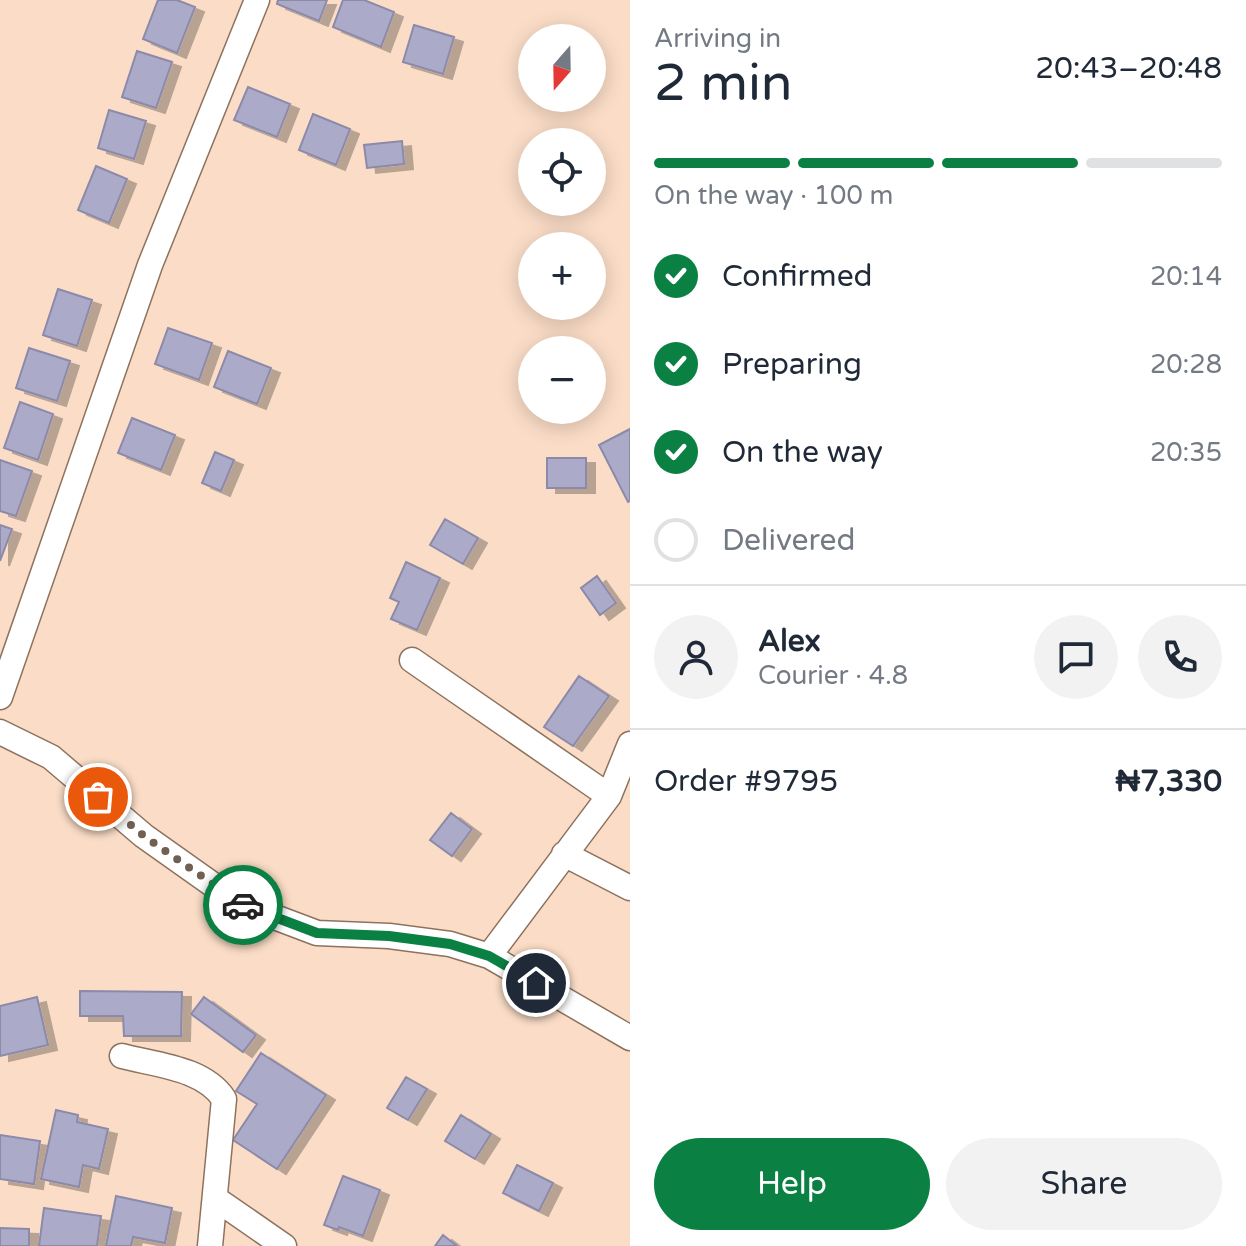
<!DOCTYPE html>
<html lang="en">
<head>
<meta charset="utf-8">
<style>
	:root { --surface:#fff; --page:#f2f2f3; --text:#1f2937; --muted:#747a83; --line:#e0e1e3; --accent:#0b8043 }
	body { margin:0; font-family:"Varela Round",sans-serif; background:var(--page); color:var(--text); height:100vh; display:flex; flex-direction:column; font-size:30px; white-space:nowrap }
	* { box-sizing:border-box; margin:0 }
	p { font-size:26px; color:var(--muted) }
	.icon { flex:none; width:44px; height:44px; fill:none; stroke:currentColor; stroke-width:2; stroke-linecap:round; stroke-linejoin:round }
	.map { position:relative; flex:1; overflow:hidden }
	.drawer { display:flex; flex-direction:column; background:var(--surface); width:616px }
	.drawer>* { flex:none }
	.needle { width:52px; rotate:200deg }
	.buttons { position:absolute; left:518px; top:24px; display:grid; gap:16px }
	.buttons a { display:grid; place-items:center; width:88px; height:88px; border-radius:50%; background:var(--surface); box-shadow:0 4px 20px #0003; font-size:40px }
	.pin { position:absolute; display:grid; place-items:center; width:68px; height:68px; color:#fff; margin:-34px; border:4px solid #fff; border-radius:50%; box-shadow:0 2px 8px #0007 }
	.courier { position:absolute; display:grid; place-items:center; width:80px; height:80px; margin:-40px; border:6px solid #0b8043; border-radius:50%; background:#fff; color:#222; box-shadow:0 2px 10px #0007 }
	.summary em { font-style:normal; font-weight:600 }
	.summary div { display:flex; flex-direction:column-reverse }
	.summary { display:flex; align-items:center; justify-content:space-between; height:136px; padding:0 24px }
	h1 { font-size:52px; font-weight:600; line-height:60px }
	.bar { display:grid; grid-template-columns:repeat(4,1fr); gap:12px 8px; align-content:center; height:96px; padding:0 24px }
	.bar i { height:10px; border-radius:6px; background:var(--line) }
	.bar .active { background:var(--accent) }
	.bar p { grid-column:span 4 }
	.line { display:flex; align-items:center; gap:20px; padding:0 24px; border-top:2px solid var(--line) }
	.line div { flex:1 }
	.round { display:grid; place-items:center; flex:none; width:84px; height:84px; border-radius:42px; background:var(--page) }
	ol { padding:0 24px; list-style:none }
	li { display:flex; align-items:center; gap:24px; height:88px }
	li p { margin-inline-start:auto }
	li .icon { padding:8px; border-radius:50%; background:var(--accent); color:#fff; stroke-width:4 }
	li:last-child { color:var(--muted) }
	li i { width:44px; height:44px; border:4px solid var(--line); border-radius:50% }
	.button { display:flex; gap:16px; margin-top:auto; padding:16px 24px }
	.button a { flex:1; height:92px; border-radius:48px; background:var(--accent); color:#fff; font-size:32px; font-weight:600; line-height:92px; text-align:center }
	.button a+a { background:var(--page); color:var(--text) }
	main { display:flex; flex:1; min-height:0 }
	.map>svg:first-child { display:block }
	.building { fill:#acaac9; stroke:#8c8aa8; stroke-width:2; filter:url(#shadow) }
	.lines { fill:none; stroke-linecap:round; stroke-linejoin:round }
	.minor-casing { stroke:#8d725e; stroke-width:27 }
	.minor { stroke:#fff; stroke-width:24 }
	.done { stroke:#715f52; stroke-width:8; stroke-dasharray:0 14.4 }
	.route { stroke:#0b8043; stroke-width:10 }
</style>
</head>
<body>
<main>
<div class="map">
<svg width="630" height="1246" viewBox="0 0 630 1246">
	<defs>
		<filter id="shadow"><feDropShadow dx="9" dy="5" stdDeviation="0" flood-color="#0004"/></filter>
	</defs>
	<rect width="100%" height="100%" fill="#fbddc7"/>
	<path class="building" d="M158 0H177L195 7 177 53 143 39Z
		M278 0H327L319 21 277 4Z
		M343 0H364L394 12 381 47 333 27Z
		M414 25 454 37 443 74 403 62Z
		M137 51 172 62 156 108 122 97Z
		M248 87 290 104 277 137 234 120Z
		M109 110 146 121 134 159 98 148Z
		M313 114 350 129 336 165 299 150Z
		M402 141 404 164 367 168 364 145Z
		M96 166 127 179 109 223 78 210Z
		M58 289 92 300 77 346 43 335Z
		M168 328 212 343 199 380 155 364Z
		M29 348 70 361 57 401 16 388Z
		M228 351 271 368 257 404 214 387Z
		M20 402 53 414 38 460 4 448Z
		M132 418 175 435 161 470 118 453Z
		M630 429V501L628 502 599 445Z
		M215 452 234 460 221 491 202 483Z
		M547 458H586V488H547Z
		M0 460 32 471 16 516 0 511Z
		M445 519 478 538 463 564 430 545Z
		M0 525 12 529 0 561Z
		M406 562 440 578 417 630 391 619 399 602 390 598Z
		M597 576 616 603 600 615 581 588Z
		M579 676 609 696 573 746 544 727Z
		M451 813 472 829 452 856 430 840Z
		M80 991 182 992 181 1036H124L123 1016H80Z
		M37 997 48 1045 0 1056V1006Z
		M204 997 256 1035 243 1052 191 1014Z
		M261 1053 326 1095 277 1169 233 1140 257 1104 236 1091Z
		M406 1077 427 1089 408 1120 387 1108Z
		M56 1110 78 1115 77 1122 108 1129 99 1169 83 1165 79 1187 41 1179Z
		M461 1115 491 1134 475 1159 445 1141Z
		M0 1135 40 1141 34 1184 0 1179Z
		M517 1165 553 1183 539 1211 503 1193Z
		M343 1176 380 1190 363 1236 339 1227 338 1230 324 1225Z
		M116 1196 172 1208 165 1243 133 1237 131 1246H106Z
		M44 1208 101 1216 97 1246H39Z
		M0 1228 29 1229V1246H0Z
		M443 1235 457 1246H435Z"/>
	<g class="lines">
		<g class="minor-casing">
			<path id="minor" d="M412 660 609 796
				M0 697 150 265 257 0
				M0 732 51 757 144 836 240 904 317 933 389 936 450 944 489 956
				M630 744 609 796 489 956 630 1038
				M564 854 630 888
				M122 1056C156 1065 204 1068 224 1099L210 1246
				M216 1199 284 1246"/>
		</g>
		<use href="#minor" class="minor"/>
	</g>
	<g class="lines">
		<path class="done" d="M98 797 144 836 243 905"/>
		<path class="route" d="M243 905 317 933 389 936 450 944 489 956 536 983"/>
	</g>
</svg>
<div class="buttons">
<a><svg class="needle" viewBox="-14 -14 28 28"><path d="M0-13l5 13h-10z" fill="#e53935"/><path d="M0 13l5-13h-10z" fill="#747a83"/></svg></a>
<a><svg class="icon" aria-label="locate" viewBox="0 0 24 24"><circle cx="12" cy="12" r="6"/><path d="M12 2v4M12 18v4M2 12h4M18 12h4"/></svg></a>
<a>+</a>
<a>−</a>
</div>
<div class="pin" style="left:98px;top:797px;background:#ea580c"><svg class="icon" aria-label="bag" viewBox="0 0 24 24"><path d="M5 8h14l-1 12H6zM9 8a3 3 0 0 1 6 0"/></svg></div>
<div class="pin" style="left:536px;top:983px;background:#1f2937"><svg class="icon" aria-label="home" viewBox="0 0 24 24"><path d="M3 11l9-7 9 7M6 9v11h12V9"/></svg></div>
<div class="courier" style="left:243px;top:905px"><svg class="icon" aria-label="car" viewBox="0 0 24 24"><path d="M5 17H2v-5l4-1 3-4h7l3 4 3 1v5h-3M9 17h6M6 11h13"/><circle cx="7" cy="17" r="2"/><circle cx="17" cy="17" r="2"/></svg></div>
</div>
<section class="drawer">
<div class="summary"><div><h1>2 min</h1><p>Arriving in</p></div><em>20:43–20:48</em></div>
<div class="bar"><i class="active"></i><i class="active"></i><i class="active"></i><i></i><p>On the way · 100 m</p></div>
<ol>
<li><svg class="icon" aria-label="check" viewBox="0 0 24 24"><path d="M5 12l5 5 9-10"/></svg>Confirmed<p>20:14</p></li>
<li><svg class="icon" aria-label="check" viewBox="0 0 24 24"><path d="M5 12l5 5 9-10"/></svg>Preparing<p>20:28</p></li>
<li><svg class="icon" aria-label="check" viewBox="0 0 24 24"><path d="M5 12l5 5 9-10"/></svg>On the way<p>20:35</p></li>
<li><i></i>Delivered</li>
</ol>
<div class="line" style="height:144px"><a class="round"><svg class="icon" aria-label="person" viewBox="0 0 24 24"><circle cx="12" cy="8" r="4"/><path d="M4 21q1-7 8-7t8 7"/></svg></a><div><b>Alex</b><p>Courier · 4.8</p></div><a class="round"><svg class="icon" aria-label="chat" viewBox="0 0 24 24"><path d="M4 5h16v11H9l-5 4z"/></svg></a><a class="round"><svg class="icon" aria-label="phone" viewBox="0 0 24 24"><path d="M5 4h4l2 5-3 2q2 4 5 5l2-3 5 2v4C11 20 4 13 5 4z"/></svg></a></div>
<div class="line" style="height:104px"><div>Order #9795</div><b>₦7,330</b></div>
<div class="button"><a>Help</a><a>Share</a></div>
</section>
</main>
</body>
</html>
